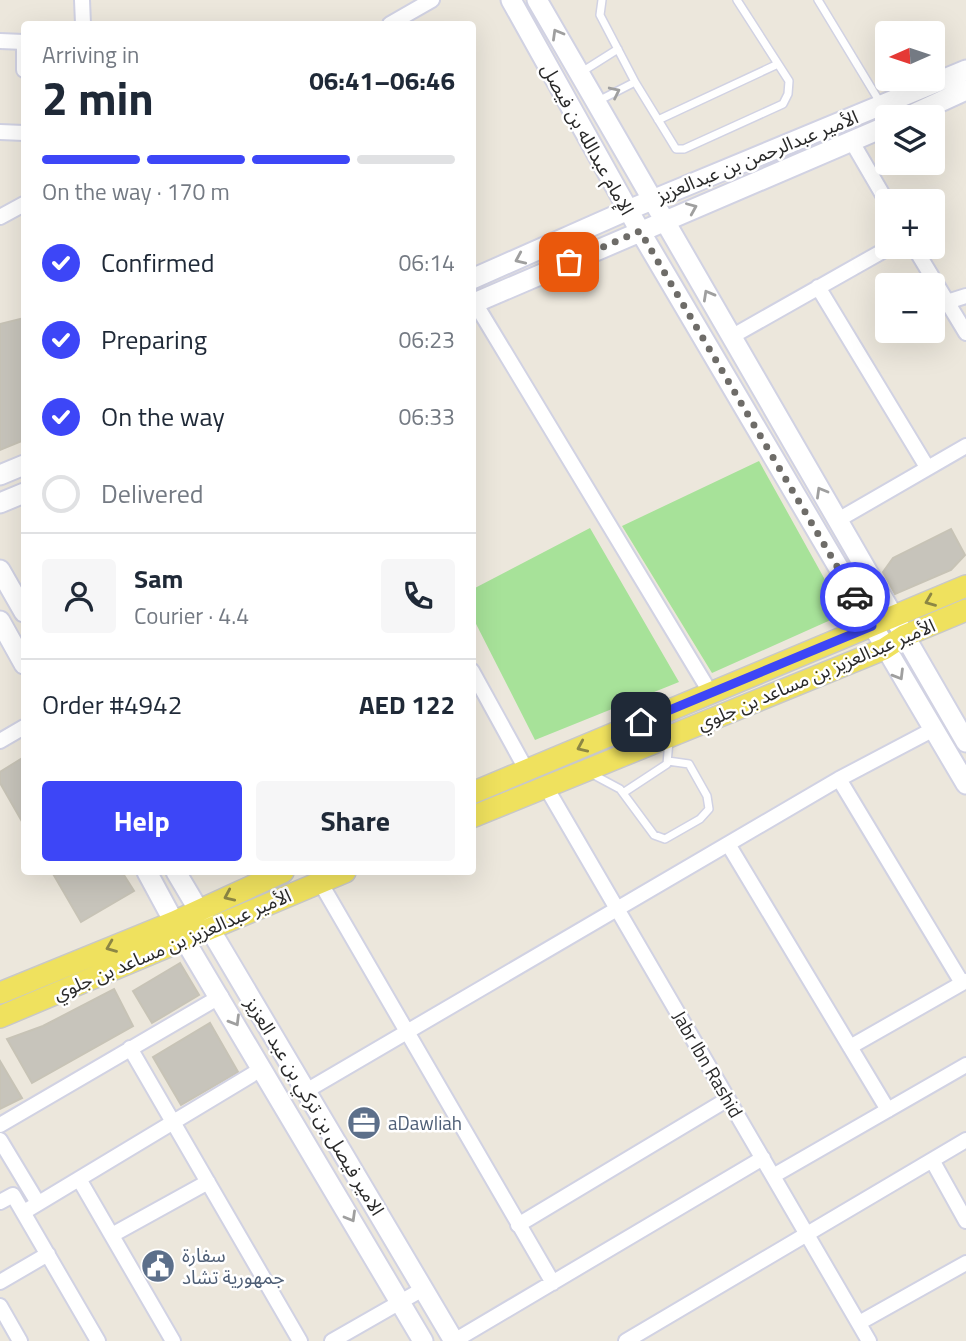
<!DOCTYPE html>
<html lang="en">
<head>
<meta charset="utf-8">
<style>
	:root { --surface:#fff; --page:#f6f6f7; --text:#1f2937; --muted:#747a83; --line:#e0e1e3; --accent:#3d46f7 }
	body { margin:0; font-family:"Titillium Web","Noto Sans Arabic",sans-serif; background:var(--page); color:var(--text); height:100vh; display:flex; flex-direction:column; font-size:26px; white-space:nowrap }
	* { box-sizing:border-box; margin:0 }
	p { font-size:23px; color:var(--muted) }
	.icon { flex:none; width:38px; height:38px; fill:none; stroke:currentColor; stroke-width:2; stroke-linecap:round; stroke-linejoin:round }
	.map { position:relative; flex:1; overflow:hidden }
	.drawer { position:absolute; left:21px; top:21px; width:455px; height:854px; display:flex; flex-direction:column; background:var(--surface); border-radius:7px; box-shadow:0 7px 28px #0002 }
	.drawer>* { flex:none }
	.needle { width:46px; rotate:267deg }
	.buttons { position:absolute; left:875px; top:21px; display:grid; gap:14px }
	.buttons a { display:grid; place-items:center; width:70px; height:70px; border-radius:7px; background:var(--surface); box-shadow:0 7px 28px #0002; font-size:35px }
	.pin { position:absolute; display:grid; place-items:center; width:60px; height:60px; color:#fff; margin:-30px; border-radius:14px; box-shadow:0 4px 10px #0006 }
	.courier { position:absolute; display:grid; place-items:center; width:70px; height:70px; margin:-35px; border:5px solid #3d46f7; border-radius:50%; background:#fff; color:#222; box-shadow:0 2px 9px #0007 }
	.head em { font-style:normal; font-weight:700 }
	.head div { display:flex; flex-direction:column-reverse }
	.head { display:flex; align-items:center; justify-content:space-between; height:119px; padding:0 21px }
	h1 { font-size:46px; font-weight:700; line-height:52px }
	.bar { display:grid; grid-template-columns:repeat(4,1fr); gap:10px 7px; align-content:center; height:84px; padding:0 21px }
	.bar i { height:9px; border-radius:5px; background:var(--line) }
	.bar .current { background:var(--accent) }
	.bar p { grid-column:span 4 }
	.line { display:flex; align-items:center; gap:18px; padding:0 21px; border-top:2px solid var(--line) }
	.line div { flex:1 }
	.round { display:grid; place-items:center; flex:none; width:74px; height:74px; border-radius:7px; background:var(--page) }
	ol { padding:0 21px; list-style:none }
	li { display:flex; align-items:center; gap:21px; height:77px }
	li p { margin-inline-start:auto }
	li .icon { padding:7px; border-radius:50%; background:var(--accent); color:#fff; stroke-width:4 }
	li:last-child { color:var(--muted) }
	li i { width:38px; height:38px; border:4px solid var(--line); border-radius:50% }
	.primary-button { display:flex; gap:14px; margin-top:auto; padding:14px 21px }
	.primary-button a { flex:1; height:80px; border-radius:7px; background:var(--accent); color:#fff; font-size:28px; font-weight:700; line-height:80px; text-align:center }
	.primary-button a+a { background:var(--page); color:var(--text) }
	.map>svg:first-child { display:block }
	.green { fill:#a7e299 }
	.building { fill:#c7c4bb; stroke:#c7c3b6; stroke-width:2 }
	.lines { fill:none; stroke-linecap:round; stroke-linejoin:round }
	.lane-casing { stroke:#d1d2e3; stroke-width:10 }
	.street-casing { stroke:#d1d2e3; stroke-width:18 }
	.secondary-casing { stroke:#d1d2e3; stroke-width:23 }
	.primary-casing { stroke:#c8c8c8; stroke-width:24 }
	.lane { stroke:#fff; stroke-width:7 }
	.street { stroke:#fff; stroke-width:14 }
	.secondary { stroke:#fff; stroke-width:19 }
	.primary { stroke:#efe15e; stroke-width:21 }
	.oneway { stroke:#9f9f9f }
	.oneway2 { stroke:#8c8644 }
	.done { stroke:#6e6c68; stroke-width:7; stroke-dasharray:0 12.6 }
	.route { stroke:#3d46f7; stroke-width:9 }
	.labels { text-anchor:middle; stroke-width:5; stroke-linejoin:round; paint-order:stroke }
	.street-label { font-size:19px; fill:#2a2a2a; stroke:#fff }
	.service-label { font-size:19px; fill:#4e5e75; stroke:#fff; text-anchor:start }
</style>
</head>
<body>
<div class="map">
<svg width="966" height="1341" viewBox="0 0 966 1341">
	<rect width="100%" height="100%" fill="#ece7dc"/>
	<path class="green" d="M759 461 844 614 712 673 622 526Z
		M590 528 679 682 535 740 473 618V589Z"/>
	<path class="building" d="M24 318V440L0 450V324Z
		M951 529 965 555 951 570 895 594 883 572 893 558Z
		M24 757V825L0 783V772Z
		M52 872H122L134 891 81 922Z
		M180 963 199 995 152 1023 133 991Z
		M114 989 133 1026 32 1083 7 1039 43 1026Z
		M210 1023 238 1072 181 1105 153 1057Z
		M0 1061 22 1098 0 1109Z"/>
	<g class="lines">
		<g class="lane-casing">
			<path id="lane" d="M602 0 600 15 635 82 676 149H684L783 104 788 94 789 81 737 0
				M818 0 881 104
				M580 73 618 49
				M598 101 635 82
				M658 120 778 64
				M592 774 620 789 654 835 665 839 700 819 709 809 707 796 689 764 668 761
				M623 793 667 764 669 740"/>
		</g>
		<g class="street-casing">
			<path id="street" d="M82 0 83 24
				M390 24 432 0
				M0 41 24 42
				M24 42V70
				M0 132 24 133
				M852 142 887 202
				M0 217 24 204
				M914 247 966 333
				M818 287 927 467
				M947 302 966 296
				M475 303 710 692
				M731 337 890 247
				M838 520 966 446
				M472 671 527 771
				M0 741 24 727
				M839 779 962 983
				M546 787 869 1341
				M728 844 888 1110
				M320 882 553 1283
				M850 1047 966 981
				M130 1048 300 1341
				M306 1091 839 779 932 730
				M0 1125 221 996
				M0 1140 38 1203
				M932 1160 966 1221
				M773 1176 966 1065
				M79 1179 173 1341
				M0 1202 13 1195 98 1341
				M24 1212 263 1068
				M518 1225 728 1099
				M112 1235 208 1182
				M0 1282 48 1254
				M0 1306 20 1341
				M859 1323 966 1263
				M332 1341 423 1289
				M454 1341 763 1158
				M626 1341 966 1140"/>
		</g>
		<g class="secondary-casing">
			<path id="secondary" d="M511 0 640 231 966 784
				M537 0 966 742
				M907 117 966 90
				M472 279 628 210 966 70
				M472 304 887 126
				M0 475 24 465
				M0 503 24 493
				M0 570 24 612
				M0 621 24 664
				M147 872 174 922 423 1341
				M176 872 454 1341"/>
		</g>
		<g class="primary-casing">
			<path id="primary" d="M472 793 966 586
				M472 817 884 649 904 636 966 610
				M0 993 174 922 283 872
				M0 1017 345 872"/>
		</g>
		<use href="#lane" class="lane"/>
		<use href="#street" class="street"/>
		<use href="#secondary" class="secondary"/>
		<use href="#primary" class="primary"/>
	</g>
	<defs><path id="oneway-chevron" d="M-2-3.5L2.5 0L-2 3.5" fill="none" stroke-width="1.6" stroke-linecap="round" stroke-linejoin="round" transform="scale(1.75)"/></defs>
	<g class="oneway">
		<use href="#oneway-chevron" transform="translate(557 34) rotate(-120)"/>
		<use href="#oneway-chevron" transform="translate(615 92) rotate(-26)"/>
		<use href="#oneway-chevron" transform="translate(692 208) rotate(-23)"/>
		<use href="#oneway-chevron" transform="translate(520 259) rotate(156)"/>
		<use href="#oneway-chevron" transform="translate(708 295) rotate(-119)"/>
		<use href="#oneway-chevron" transform="translate(821 492) rotate(-120)"/>
		<use href="#oneway-chevron" transform="translate(899 675) rotate(59)"/>
		<use href="#oneway-chevron" transform="translate(235 1021) rotate(59)"/>
		<use href="#oneway-chevron" transform="translate(351 1217) rotate(60)"/>
	</g>
	<g class="oneway2">
		<use href="#oneway-chevron" transform="translate(930 601) rotate(158)"/>
		<use href="#oneway-chevron" transform="translate(582 747) rotate(156)"/>
		<use href="#oneway-chevron" transform="translate(229 896) rotate(156)"/>
		<use href="#oneway-chevron" transform="translate(111 947) rotate(158)"/>
	</g>
	<g class="lines">
		<path class="done" d="M569 262 640 231 855 597"/>
		<path class="route" d="M641 722 872 626 855 597"/>
	</g>
	<defs>
		<g id="office-disc" transform="scale(1.75)"><circle r="9.5" fill="#5c6f8a" stroke="#fff"/><path d="M-6-3h4V-5.5h4V-3h4V5H-6ZM-1-4.5V-3h2v-1.5ZM-6 0V1H6V0Z" fill="#fff"/></g>
		<g id="civic-disc" transform="scale(1.75)"><circle r="9.5" fill="#5c6f8a" stroke="#fff"/><path d="M-.6-6.5H3V-4.5H.6V-3L4-1V1h2V6H-6V1h2V-1L-.6-3ZM-1.2 2.5V6h2.4V2.5Z" fill="#fff"/></g>
	</defs>
	<g fill-rule="evenodd">
		<use href="#office-disc" x="364" y="1123"/>
		<use href="#civic-disc" x="158" y="1266"/>
	</g>
	<g class="labels">
		<g class="street-label">
			<text transform="translate(588 139) rotate(61)" y="7">الإمام عبدالله بن فيصل</text>
			<text transform="translate(757 156) rotate(-22)" y="7">الأمير عبدالرحمن بن عبدالعزيز</text>
			<text transform="translate(816 674) rotate(-23)" y="7">الأمير عبدالعزيز بن مساعد بن جلوي</text>
			<text transform="translate(172 944) rotate(-23)" y="7">الأمير عبدالعزيز بن مساعد بن جلوي</text>
			<text transform="translate(708 1064) rotate(60)" y="7">Jabr Ibn Rashid</text>
			<text transform="translate(315 1106) rotate(59)" y="7">الامير فيصل بن تركي بن عبد العزيز</text>
		</g>
		<g class="service-label">
			<text x="388" y="1130">aDawliah</text>
			<text x="182" y="1262">سفارة<tspan x="182" dy="22">جمهورية تشاد</tspan></text>
		</g>
	</g>
</svg>
<div class="buttons">
<a><svg class="needle" viewBox="-14 -14 28 28"><path d="M0-13l5 13h-10z" fill="#e53935"/><path d="M0 13l5-13h-10z" fill="#747a83"/></svg></a>
<a><svg class="icon" aria-label="layers" viewBox="0 0 24 24"><path d="M12 4l9 5-9 5-9-5zM3 14l9 5 9-5"/></svg></a>
<a>+</a>
<a>−</a>
</div>
<div class="pin" style="left:569px;top:262px;background:#ea580c"><svg class="icon" aria-label="bag" viewBox="0 0 24 24"><path d="M5 8h14l-1 12H6zM9 8a3 3 0 0 1 6 0"/></svg></div>
<div class="pin" style="left:641px;top:722px;background:#1f2937"><svg class="icon" aria-label="home" viewBox="0 0 24 24"><path d="M3 11l9-7 9 7M6 9v11h12V9"/></svg></div>
<div class="courier" style="left:855px;top:597px"><svg class="icon" aria-label="car" viewBox="0 0 24 24"><path d="M5 17H2v-5l4-1 3-4h7l3 4 3 1v5h-3M9 17h6M6 11h13"/><circle cx="7" cy="17" r="2"/><circle cx="17" cy="17" r="2"/></svg></div>
<section class="drawer">
<div class="head"><div><h1>2 min</h1><p>Arriving in</p></div><em>06:41–06:46</em></div>
<div class="bar"><i class="current"></i><i class="current"></i><i class="current"></i><i></i><p>On the way · 170 m</p></div>
<ol>
<li><svg class="icon" aria-label="check" viewBox="0 0 24 24"><path d="M5 12l5 5 9-10"/></svg>Confirmed<p>06:14</p></li>
<li><svg class="icon" aria-label="check" viewBox="0 0 24 24"><path d="M5 12l5 5 9-10"/></svg>Preparing<p>06:23</p></li>
<li><svg class="icon" aria-label="check" viewBox="0 0 24 24"><path d="M5 12l5 5 9-10"/></svg>On the way<p>06:33</p></li>
<li><i></i>Delivered</li>
</ol>
<div class="line" style="height:126px"><a class="round"><svg class="icon" aria-label="person" viewBox="0 0 24 24"><circle cx="12" cy="8" r="4"/><path d="M4 21q1-7 8-7t8 7"/></svg></a><div><b>Sam</b><p>Courier · 4.4</p></div><a class="round"><svg class="icon" aria-label="phone" viewBox="0 0 24 24"><path d="M5 4h4l2 5-3 2q2 4 5 5l2-3 5 2v4C11 20 4 13 5 4z"/></svg></a></div>
<div class="line" style="height:91px"><div>Order #4942</div><b>AED 122</b></div>
<div class="primary-button"><a>Help</a><a>Share</a></div>
</section>
</div>
</body>
</html>
